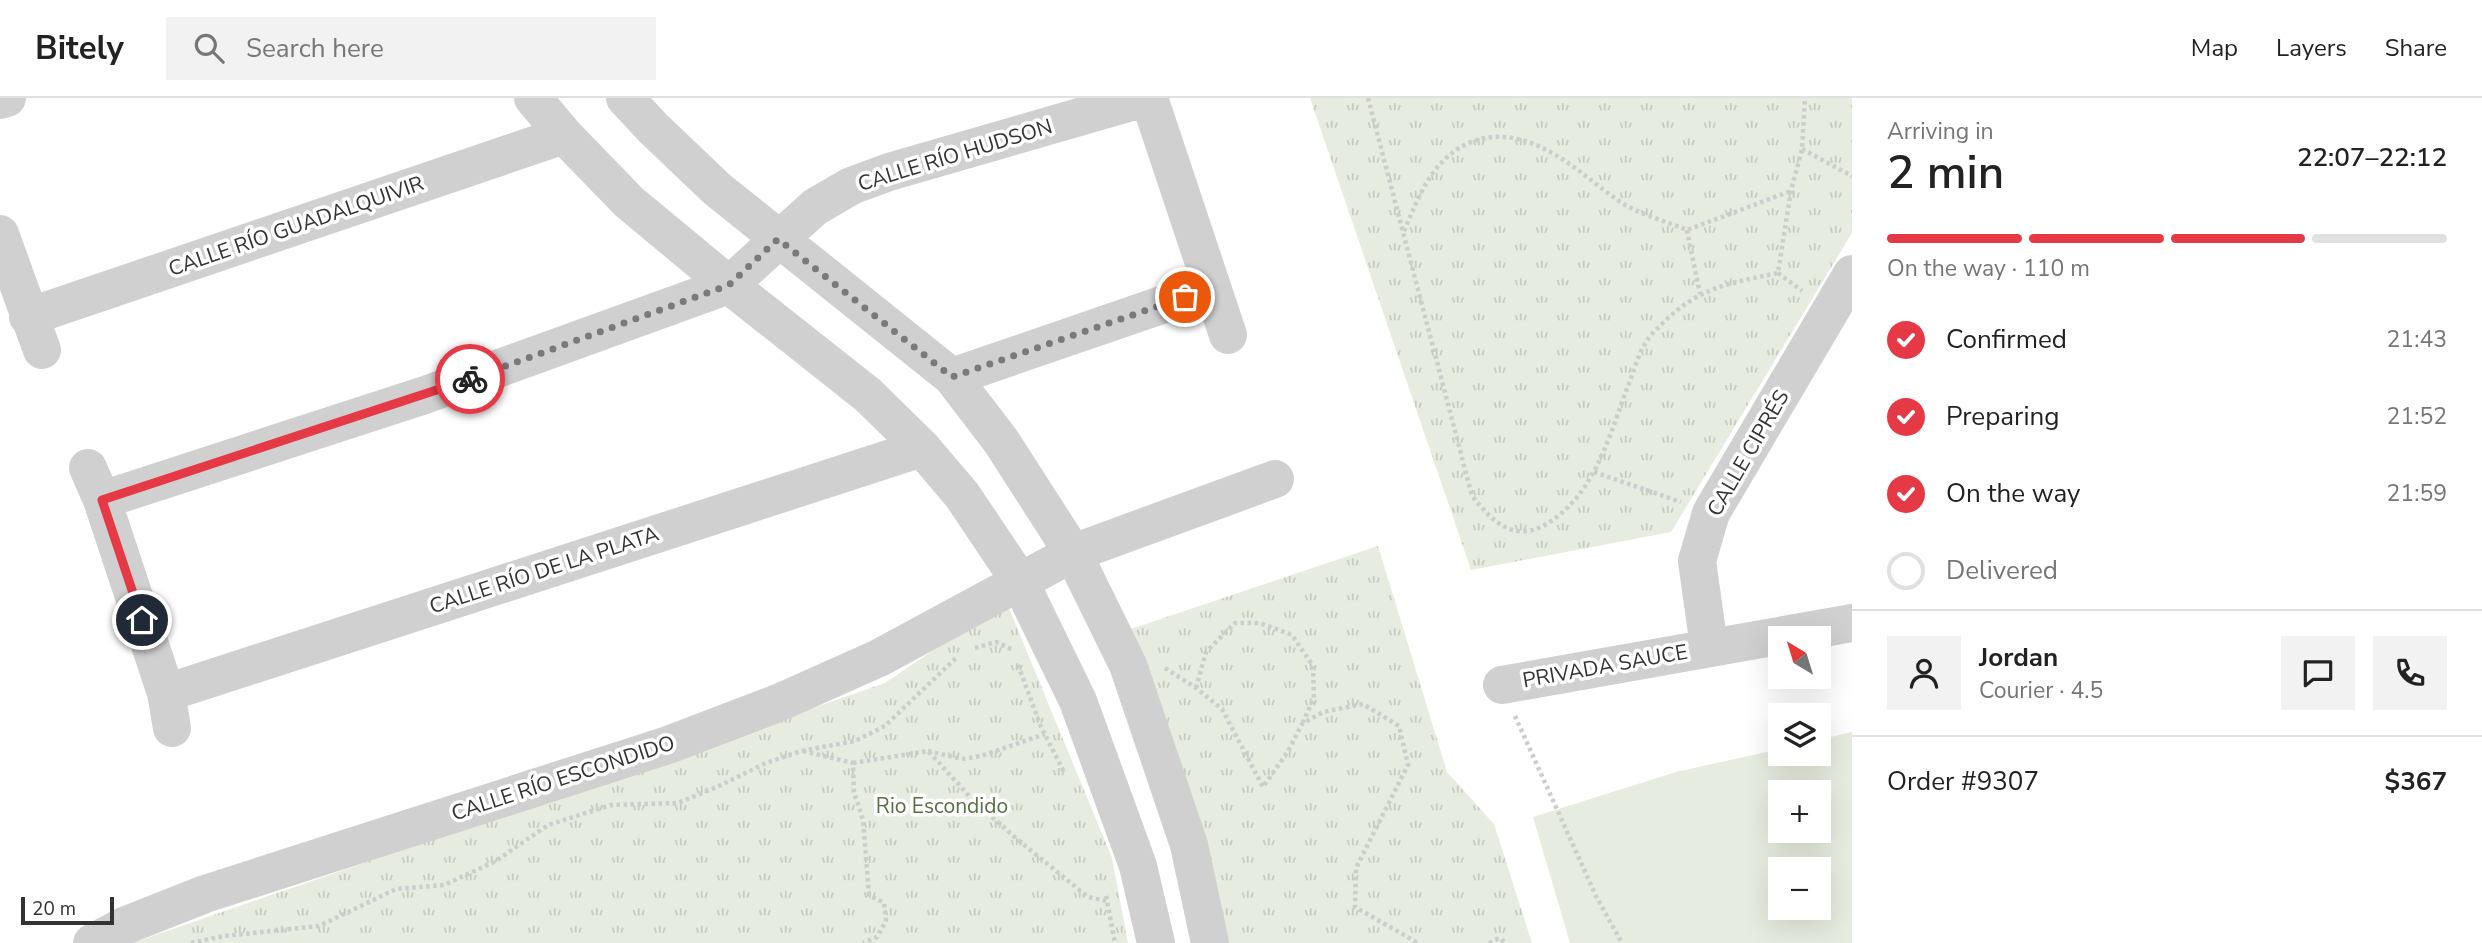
<!DOCTYPE html>
<html lang="en">
<head>
<meta charset="utf-8">
<style>
	:root { --surface:#fff; --page:#f2f2f2; --text:#222; --muted:#767676; --line:#e0e0e0; --accent:#e63946 }
	body { margin:0; font-family:"Nunito Sans",sans-serif; background:var(--page); color:var(--text); height:100vh; display:flex; flex-direction:column; font-size:26px; white-space:nowrap }
	* { box-sizing:border-box; margin:0 }
	p { font-size:23px; color:var(--muted) }
	.icon { flex:none; width:38px; height:38px; fill:none; stroke:currentColor; stroke-width:2; stroke-linecap:round; stroke-linejoin:round }
	.map { position:relative; flex:1; overflow:hidden }
	.side { display:flex; flex-direction:column; background:var(--surface); width:630px }
	.side>* { flex:none }
	.needle { width:46px; rotate:322deg }
	.tools { position:absolute; left:1768px; top:528px; display:grid; gap:14px }
	.tools a { display:grid; place-items:center; width:63px; height:63px; border-radius:0px; background:var(--surface); box-shadow:0 7px 28px #0002; font-size:35px }
	.scale { position:absolute; left:21px; bottom:18px; width:93px; box-sizing:border-box; padding-left:7px; border:4px solid #333; border-top:0; font-size:19px; line-height:24px; white-space:nowrap; color:#333; -webkit-text-stroke:5px #fff; paint-order:stroke }
	.pin { position:absolute; display:grid; place-items:center; width:60px; height:60px; color:#fff; margin:-30px; border:4px solid #fff; border-radius:50%; box-shadow:0 2px 7px #0007 }
	.courier { position:absolute; display:grid; place-items:center; width:70px; height:70px; margin:-35px; border:5px solid #e63946; border-radius:50%; background:#fff; color:#222; box-shadow:0 2px 9px #0007 }
	.headline em { font-style:normal; font-weight:600 }
	.headline div { display:flex; flex-direction:column-reverse }
	.headline { display:flex; align-items:center; justify-content:space-between; height:119px; padding:0 35px }
	h1 { font-size:46px; font-weight:600; line-height:52px }
	.bar { display:grid; grid-template-columns:repeat(4,1fr); gap:10px 7px; align-content:center; height:84px; padding:0 35px }
	.bar i { height:9px; border-radius:5px; background:var(--line) }
	.bar .on { background:var(--accent) }
	.bar p { grid-column:span 4 }
	.line { display:flex; align-items:center; gap:18px; padding:0 35px; border-top:2px solid var(--line) }
	.line div { flex:1 }
	.round { display:grid; place-items:center; flex:none; width:74px; height:74px; border-radius:0px; background:var(--page) }
	ol { padding:0 35px; list-style:none }
	li { display:flex; align-items:center; gap:21px; height:77px }
	li p { margin-inline-start:auto }
	li .icon { padding:7px; border-radius:50%; background:var(--accent); color:#fff; stroke-width:4 }
	li:last-child { color:var(--muted) }
	li i { width:38px; height:38px; border:4px solid var(--line); border-radius:50% }
	header { display:flex; align-items:center; gap:42px; box-sizing:border-box; height:98px; padding:0 35px; background:var(--surface); border-bottom:2px solid var(--line) }
	header strong { font-size:33px }
	nav { display:flex; gap:38px; margin-inline-start:auto; font-size:24px }
	.search { width:490px; height:63px; background:var(--page); display:flex; align-items:center; gap:18px; box-sizing:border-box; padding:0 24px; border-radius:0px; color:var(--muted); font-size:26px }
	main { display:flex; flex:1; min-height:0 }
	.map>svg:first-child { display:block }
	.grass { fill:#e6ecdf; fill-rule:evenodd }
	.park { fill:url(#park-tufts) }
	.lines { fill:none; stroke-linecap:round; stroke-linejoin:round }
	.path { stroke:#cdcdcd; stroke-width:4.5; stroke-dasharray:3.5 3.5; stroke-linecap:butt }
	.minor { stroke:#d0d0d0; stroke-width:38 }
	.done { stroke:#7a7a7a; stroke-width:7; stroke-dasharray:0 12.6 }
	.route { stroke:#e63946; stroke-width:9 }
	.labels { text-anchor:middle; stroke-width:7; stroke-linejoin:round; paint-order:stroke }
	.street-label { font-size:21px; fill:#333; stroke:#fff }
	.park-label { font-size:21px; fill:#56703f; stroke:#fff }
</style>
</head>
<body>
<header>
<strong>Bitely</strong>
<div class="search"><svg class="icon" aria-label="search" viewBox="0 0 24 24"><circle cx="10" cy="10" r="6"/><path d="M15 15l6 6"/></svg>Search here</div>
<nav><a>Map</a><a>Layers</a><a>Share</a></nav>
</header>
<main>
<div class="map">
<svg width="1852" height="845" viewBox="0 0 1852 845">
	<defs>
		<pattern id="park-tufts" width="24" height="20" patternUnits="userSpaceOnUse" patternTransform="scale(1.75)"><rect width="24" height="20" fill="#e6ecdf"/><path d="M3 7l-1-3M5 7V3M7 7l1-3M15 17l-1-3M17 17v-4M19 17l1-3" fill="none" stroke="#c6cbc0"/></pattern>
	</defs>
	<rect width="100%" height="100%" fill="#fff"/>
	<path class="grass" d="M1852 634V845H1570L1533 719 1676 674 1780 651V656H1818V642ZM1780 695H1818V733H1780ZM1780 772H1818V810H1780Z"/>
	<path class="park" d="M1310 0H1852V135L1671 434 1471 472Z
		M1378 448 1447 674 1494 726 1532 845H1205L1116 536Z
		M1006 503 1112 760 1128 845H132L885 585Z"/>
	<g class="lines">
		<path class="path" d="M1368 0 1472 398C1493 424 1514 446 1548 425 1597 395 1611 331 1631 280 1636 267 1640 252 1648 241 1652 235 1658 230 1663 225 1699 189 1730 185 1778 175L1791 93 1802 51 1805 0
			M1802 51 1852 78
			M1687 132 1700 196
			M1404 133C1410 120 1415 106 1422 93 1450 38 1499 24 1552 55 1577 69 1598 89 1622 105 1641 117 1666 123 1687 132L1791 93
			M1778 175 1802 193
			M1594 374 1681 404
			M975 550 996 544 1013 552
			M1018 567 1041 629 1064 674
			M1165 570 1196 590 1222 611 1263 689 1287 655 1302 626 1323 614 1363 606 1399 628 1408 667 1356 770 1355 809 1418 845
			M1196 590 1206 554 1235 525H1260L1292 537 1313 568 1314 600 1303 624
			M1515 618 1596 798 1622 845
			M803 653 853 665 854 694 863 722 869 797 884 805 886 823 877 839 863 845
			M928 653 962 661 981 658 1045 636
			M853 665 928 653 971 700 1018 742 1088 799 1107 803
			M1106 798 1115 845
			M191 845 224 838 319 828 396 791 444 787 496 763 548 727 611 707 678 705 719 688 766 665 801 653 855 643 885 628 958 558
			M1489 845 1499 840 1506 845"/>
		<path class="minor" d="M533 0 564 37 629 104 729 187 868 297 922 350 962 397 1019 482 1078 603 1138 768 1156 845
			M625 0 653 30 717 91 952 279 1001 343 1073 455 1128 567 1189 747 1210 845
			M1149 0 1228 237
			M0 2 7 0
			M0 136 42 252
			M28 219 564 37
			M952 279 1211 190
			M88 370 102 402 166 595 172 630
			M102 402 425 297 729 187 815 109 851 88 889 74 1145 0
			M1709 549 1697 463 1711 415 1852 176
			M1502 587 1852 525
			M166 595 922 350
			M92 845 124 828 205 796 668 647 778 605 879 560 1073 455 1275 381"/>
	</g>
	<g class="lines">
		<path class="done" d="M470 281 729 187 778 141 952 279 1185 199"/>
		<path class="route" d="M142 522 102 402 470 281"/>
	</g>
	<g class="labels">
		<g class="street-label">
			<text transform="translate(955 57) rotate(-17)" y="7">CALLE RÍO HUDSON</text>
			<text transform="translate(296 128) rotate(-19)" y="7">CALLE RÍO GUADALQUIVIR</text>
			<text transform="translate(1748 355) rotate(-60)" y="7">CALLE CIPRÉS</text>
			<text transform="translate(544 472) rotate(-18)" y="7">CALLE RÍO DE LA PLATA</text>
			<text transform="translate(1605 568) rotate(-10)" y="7">PRIVADA SAUCE</text>
			<text transform="translate(563 680) rotate(-18)" y="7">CALLE RÍO ESCONDIDO</text>
		</g>
		<g class="park-label">
			<text x="942" y="715">Rio Escondido</text>
		</g>
	</g>
</svg>
<div class="tools">
<a><svg class="needle" viewBox="-14 -14 28 28"><path d="M0-13l5 13h-10z" fill="#e53935"/><path d="M0 13l5-13h-10z" fill="#767676"/></svg></a>
<a><svg class="icon" aria-label="layers" viewBox="0 0 24 24"><path d="M12 4l9 5-9 5-9-5zM3 14l9 5 9-5"/></svg></a>
<a>+</a>
<a>−</a>
</div>
<div class="scale">20 m</div>
<div class="pin" style="left:1185px;top:199px;background:#ea580c"><svg class="icon" aria-label="bag" viewBox="0 0 24 24"><path d="M5 8h14l-1 12H6zM9 8a3 3 0 0 1 6 0"/></svg></div>
<div class="pin" style="left:142px;top:522px;background:#1f2937"><svg class="icon" aria-label="home" viewBox="0 0 24 24"><path d="M3 11l9-7 9 7M6 9v11h12V9"/></svg></div>
<div class="courier" style="left:470px;top:281px"><svg class="icon" aria-label="bike" viewBox="0 0 24 24"><circle cx="6" cy="16" r="4"/><circle cx="18" cy="16" r="4"/><path d="M6 16l4-8h5l3 8M10 8l3 8H6M13 5h3"/></svg></div>
</div>
<section class="side">
<div class="headline"><div><h1>2 min</h1><p>Arriving in</p></div><em>22:07–22:12</em></div>
<div class="bar"><i class="on"></i><i class="on"></i><i class="on"></i><i></i><p>On the way · 110 m</p></div>
<ol>
<li><svg class="icon" aria-label="check" viewBox="0 0 24 24"><path d="M5 12l5 5 9-10"/></svg>Confirmed<p>21:43</p></li>
<li><svg class="icon" aria-label="check" viewBox="0 0 24 24"><path d="M5 12l5 5 9-10"/></svg>Preparing<p>21:52</p></li>
<li><svg class="icon" aria-label="check" viewBox="0 0 24 24"><path d="M5 12l5 5 9-10"/></svg>On the way<p>21:59</p></li>
<li><i></i>Delivered</li>
</ol>
<div class="line" style="height:126px"><a class="round"><svg class="icon" aria-label="person" viewBox="0 0 24 24"><circle cx="12" cy="8" r="4"/><path d="M4 21q1-7 8-7t8 7"/></svg></a><div><b>Jordan</b><p>Courier · 4.5</p></div><a class="round"><svg class="icon" aria-label="chat" viewBox="0 0 24 24"><path d="M4 5h16v11H9l-5 4z"/></svg></a><a class="round"><svg class="icon" aria-label="phone" viewBox="0 0 24 24"><path d="M5 4h4l2 5-3 2q2 4 5 5l2-3 5 2v4C11 20 4 13 5 4z"/></svg></a></div>
<div class="line" style="height:91px"><div>Order #9307</div><b>$367</b></div>
</section>
</main>
</body>
</html>
